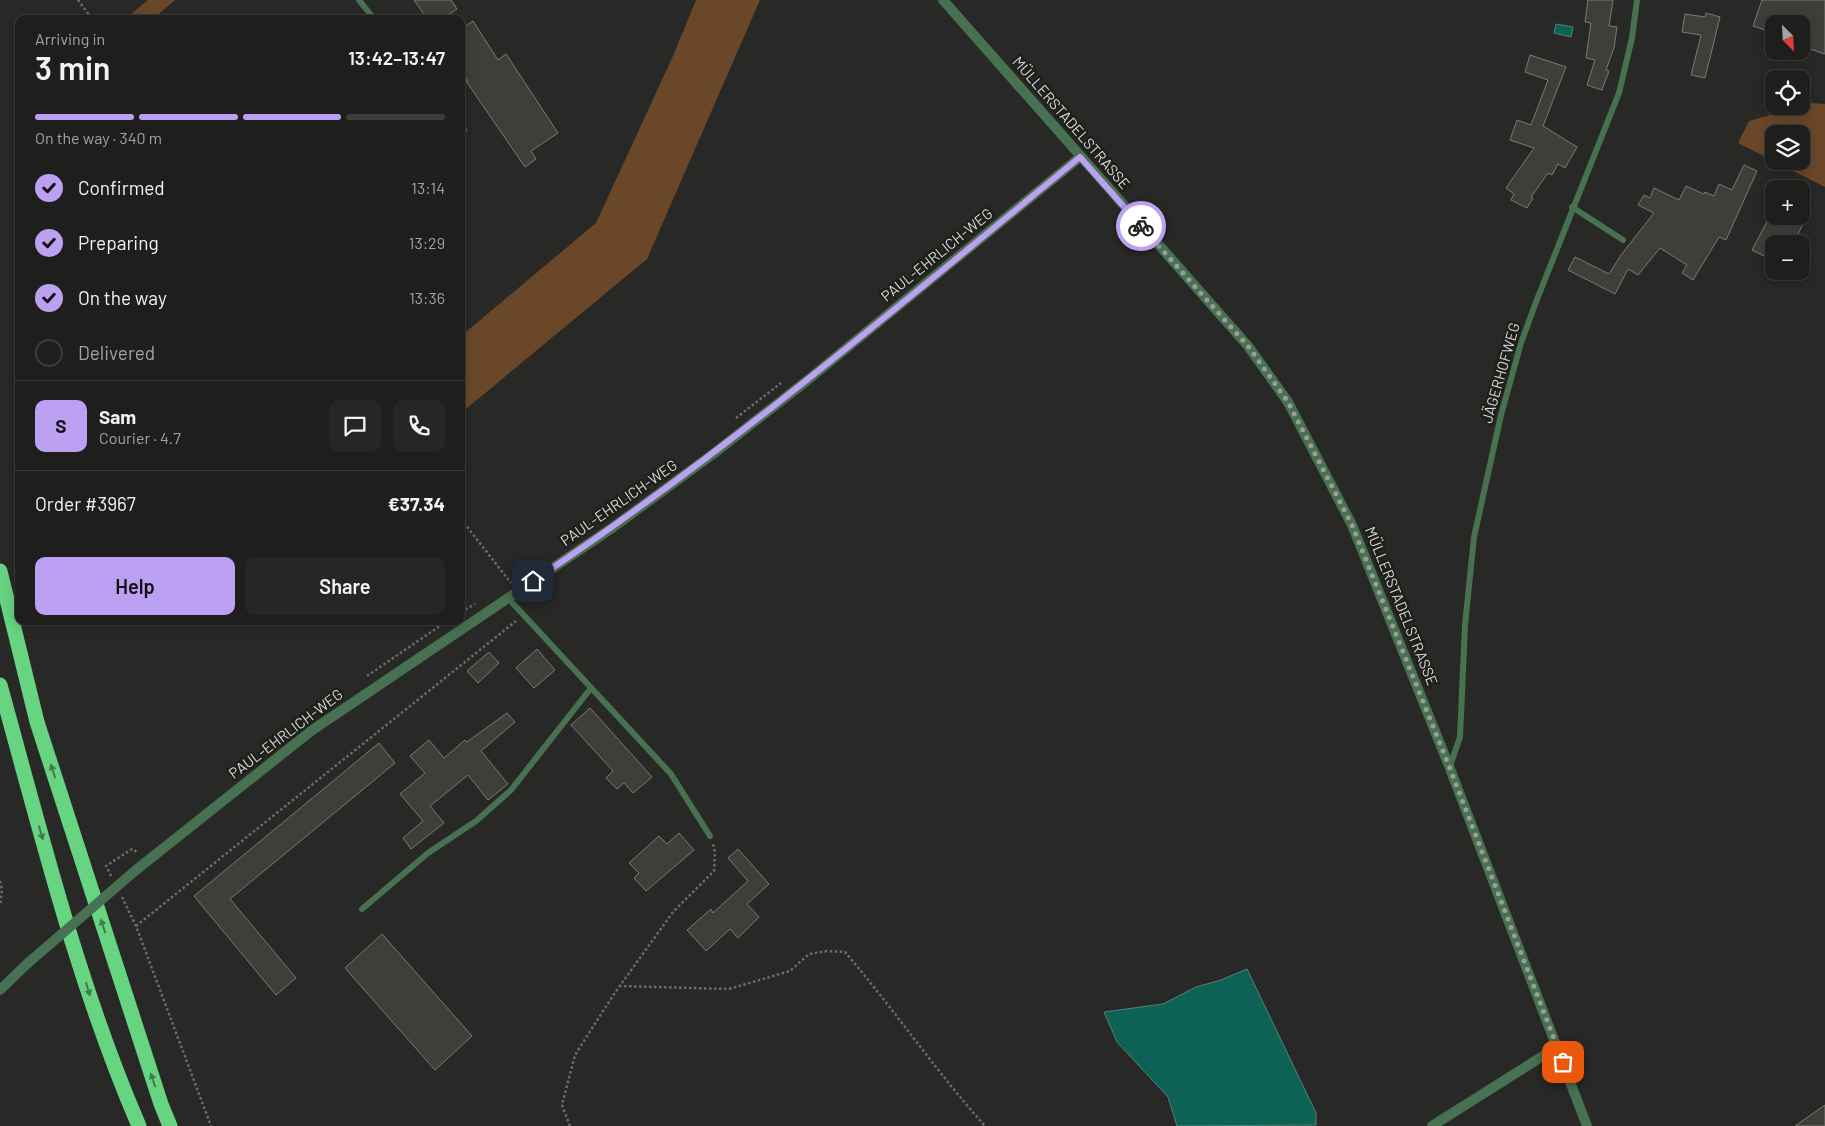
<!DOCTYPE html>
<html lang="en">
<head>
<meta charset="utf-8">
<style>
	:root { --surface:#1e1f1c; --page:#262725; --text:#f1f3f6; --muted:#a1a2a3; --line:#3c3d3b; --accent:#bca0f2 }
	body { margin:0; font-family:Barlow,sans-serif; background:var(--page); color:var(--text); height:100vh; display:flex; flex-direction:column; font-size:19px; white-space:nowrap }
	* { box-sizing:border-box; margin:0 }
	p { font-size:16px; color:var(--muted) }
	.icon { flex:none; width:28px; height:28px; fill:none; stroke:currentColor; stroke-width:2; stroke-linecap:round; stroke-linejoin:round }
	.map { position:relative; flex:1; overflow:hidden }
	.details { position:absolute; left:15px; top:15px; width:450px; height:610px; display:flex; flex-direction:column; background:var(--surface); border-radius:10px; box-shadow:0 2px 12px #0003,0 0 0 1px var(--line) }
	.details>* { flex:none }
	.needle { width:32px; rotate:156deg }
	.tools { position:absolute; left:1765px; top:15px; display:grid; gap:10px }
	.tools a { display:grid; place-items:center; width:45px; height:45px; border-radius:10px; background:var(--surface); box-shadow:0 2px 12px #0003,0 0 0 1px var(--line); font-size:25px }
	.pin { position:absolute; display:grid; place-items:center; width:42px; height:42px; color:#fff; margin:-21px; border-radius:10px; box-shadow:0 2px 8px #0006 }
	.courier { position:absolute; display:grid; place-items:center; width:50px; height:50px; margin:-25px; border:4px solid #bca0f2; border-radius:50%; background:#fff; color:#222; box-shadow:0 1px 6px #0007 }
	.overview em { font-style:normal; font-weight:600 }
	.overview div { display:flex; flex-direction:column-reverse }
	.overview { display:flex; align-items:center; justify-content:space-between; height:85px; padding:0 20px }
	h1 { font-size:32px; font-weight:600; line-height:38px }
	.bar { display:grid; grid-template-columns:repeat(4,1fr); gap:8px 5px; align-content:center; height:60px; padding:0 20px }
	.bar i { height:6px; border-radius:4px; background:var(--line) }
	.bar .on { background:var(--accent) }
	.bar p { grid-column:span 4 }
	.line { display:flex; align-items:center; gap:12px; padding:0 20px; border-top:1px solid var(--line) }
	.line div { flex:1 }
	.round { display:grid; place-items:center; flex:none; width:52px; height:52px; border-radius:10px; background:var(--page) }
	ol { padding:0 20px; list-style:none }
	li { display:flex; align-items:center; gap:15px; height:55px }
	li p { margin-inline-start:auto }
	li .icon { padding:5px; border-radius:50%; background:var(--accent); color:#111; stroke-width:4 }
	li:last-child { color:var(--muted) }
	li i { width:28px; height:28px; border:2px solid var(--line); border-radius:50% }
	.cta { display:flex; gap:10px; margin-top:auto; padding:10px 20px }
	.cta a { flex:1; height:58px; border-radius:10px; background:var(--accent); color:#111; font-size:20px; font-weight:600; line-height:58px; text-align:center }
	.cta a+a { background:var(--page); color:var(--text) }
	.map>svg:first-child { display:block }
	.green { fill:#6a4729; fill-rule:evenodd }
	.water { fill:#0e6155; stroke:#4c867d }
	.building { fill:#403e3b; stroke:#7b7975 }
	.lines { fill:none; stroke-linecap:round; stroke-linejoin:round }
	.path { stroke:#6c6d6a; stroke-width:2.5; stroke-dasharray:2.5 2.5; stroke-linecap:butt }
	.lane { stroke:#477150; stroke-width:6 }
	.street { stroke:#477150; stroke-width:10 }
	.highway { stroke:#66d481; stroke-width:15 }
	.street-bridge { stroke:#477150; stroke-width:10 }
	.oneway { fill:#427a4e }
	.done { stroke:#9c9d9b; stroke-width:5; stroke-dasharray:0 9 }
	.route { stroke:#bca0f2; stroke-width:6 }
	.labels { text-anchor:middle; stroke-width:5; stroke-linejoin:round; paint-order:stroke }
	.street-label { font-size:15px; fill:#dbdcda; stroke:#1f201c }
</style>
</head>
<body>
<div class="map">
<svg width="1825" height="1126" viewBox="0 0 1825 1126">
	<rect width="100%" height="100%" fill="#282926"/>
	<path class="green" d="M148 0H175L153 19H125Z
		M696 0H760L647 259 461 413V336L596 223 673 56Z
		M1811 103 1825 104V187L1738 143 1749 121ZM1774 134H1801V161H1774Z"/>
	<path class="water" d="M1556 24 1573 27 1571 37 1554 33Z
		M1247 969 1316 1113V1125L1177 1126 1168 1097 1117 1042 1104 1012 1163 1004 1196 987 1221 980Z"/>
	<path class="building" d="M414 0H451L457 9 442 19H427Z
		M1588 0H1613L1609 26 1617 27 1614 48 1606 70 1609 71 1602 90 1587 85 1595 60 1586 58 1591 23 1585 22Z
		M1762 0H1825V54L1801 46V24H1774V33L1753 26Z
		M1706 13 1720 17 1705 78 1691 75 1701 35 1682 32 1685 14 1705 17Z
		M473 21 498 60 506 54 558 133 531 151 536 159 525 167 466 81H468L461 70V29Z
		M1530 55 1566 67 1543 126 1577 147 1565 168 1558 164 1552 175 1548 173 1531 197 1533 198 1527 208 1511 200 1514 194 1506 188 1534 148 1510 140 1517 120 1531 125 1548 80 1525 72Z
		M1744 165 1757 171 1726 240 1719 237 1693 280 1682 273 1687 265 1660 248 1638 275 1628 269 1615 294 1568 270 1575 257 1609 274 1621 255 1654 213 1638 205 1644 195 1650 198 1654 188 1679 200 1686 186 1704 194 1705 192 1714 196 1719 184 1732 190Z
		M1770 216H1807L1793 244H1774V261L1752 250Z
		M537 649 555 670 534 688 516 668Z
		M489 652 499 663 478 683 467 671Z
		M590 708 652 777 633 793 624 783 617 789 606 778 613 771 571 725Z
		M507 713 515 722 481 751 508 784 488 800 468 775 430 806 444 823 411 849 403 838 423 821 400 794 425 773 410 756 429 740 444 758 465 740 467 742Z
		M379 743 395 763 230 899 296 978 276 995 194 896Z
		M679 833 694 850 646 891 634 878 639 873 629 863 659 836 667 844Z
		M738 849 769 884 747 904 759 917 738 938 730 929 706 951 687 930 711 909 713 913 748 881 728 858Z
		M382 934 472 1036 435 1070 345 968Z
		M1825 1105V1126H1795Z"/>
	<g class="lines">
		<path class="path" d="M78 0 92 19
			M736 418 781 383
			M461 519 511 583
			M568 540 633 495
			M461 612 475 604
			M367 676 447 621
			M111 876 106 866 132 849 137 852
			M0 881 2 889 0 906
			M122 897 136 926 211 1126
			M136 926 516 621
			M619 986 729 989 790 971 809 954 827 951 845 952C893 1008 935 1070 985 1126
			M570 1126 562 1105 575 1055 614 994 673 912 714 871 715 852 713 844"/>
		<path class="lane" d="M359 0 374 19
			M461 126 464 130
			M1572 207 1623 240
			M508 598 671 774 710 836
			M1450 766 1460 737 1465 625 1474 537 1501 415 1521 343 1536 302 1619 93 1632 38 1637 0
			M362 909 428 853 476 821 511 790 591 688"/>
		<path class="street" d="M943 0 1248 346 1288 402 1352 525 1449 766 1587 1126
			M136 870 311 731 612 528 713 454 804 383 1080 157
			M0 990 28 963
			M1432 1126 1557 1047"/>
		<path class="highway" d="M0 571 37 722 161 1104 170 1126
			M0 685C41 833 78 985 139 1126"/>
		<path class="street-bridge" d="M28 963 136 870"/>
	</g>
	<defs><path id="oneway-solid" d="M-6-.8H1V-3.2L6.5 0L1 3.2V.8H-6Z" transform="scale(1.25)"/></defs>
	<g class="oneway">
		<use href="#oneway-solid" transform="translate(53 771) rotate(-108)"/>
		<use href="#oneway-solid" transform="translate(41 833) rotate(74)"/>
		<use href="#oneway-solid" transform="translate(103 926) rotate(-108)"/>
		<use href="#oneway-solid" transform="translate(88 989) rotate(73)"/>
		<use href="#oneway-solid" transform="translate(153 1080) rotate(-108)"/>
	</g>
	<g class="lines">
		<path class="done" d="M1141 226 1248 346 1288 402 1352 525 1449 766 1563 1062"/>
		<path class="route" d="M533 581C726 453 902 303 1080 157L1141 226"/>
	</g>
	<g class="labels">
		<g class="street-label">
			<text transform="translate(1071 123) rotate(49)" y="5">MÜLLERSTADELSTRASSE</text>
			<text transform="translate(937 255) rotate(-39)" y="5">PAUL-EHRLICH-WEG</text>
			<text transform="translate(1501 373) rotate(-74)" y="5">JÄGERHOFWEG</text>
			<text transform="translate(619 503) rotate(-35)" y="5">PAUL-EHRLICH-WEG</text>
			<text transform="translate(1401 606) rotate(68)" y="5">MÜLLERSTADELSTRASSE</text>
			<text transform="translate(286 734) rotate(-37)" y="5">PAUL-EHRLICH-WEG</text>
		</g>
	</g>
</svg>
<div class="tools">
<a><svg class="needle" viewBox="-14 -14 28 28"><path d="M0-13l5 13h-10z" fill="#e53935"/><path d="M0 13l5-13h-10z" fill="#a1a2a3"/></svg></a>
<a><svg class="icon" aria-label="locate" viewBox="0 0 24 24"><circle cx="12" cy="12" r="6"/><path d="M12 2v4M12 18v4M2 12h4M18 12h4"/></svg></a>
<a><svg class="icon" aria-label="layers" viewBox="0 0 24 24"><path d="M12 4l9 5-9 5-9-5zM3 14l9 5 9-5"/></svg></a>
<a>+</a>
<a>−</a>
</div>
<div class="pin" style="left:1563px;top:1062px;background:#ea580c"><svg class="icon" aria-label="bag" viewBox="0 0 24 24"><path d="M5 8h14l-1 12H6zM9 8a3 3 0 0 1 6 0"/></svg></div>
<div class="pin" style="left:533px;top:581px;background:#1f2937"><svg class="icon" aria-label="home" viewBox="0 0 24 24"><path d="M3 11l9-7 9 7M6 9v11h12V9"/></svg></div>
<div class="courier" style="left:1141px;top:226px"><svg class="icon" aria-label="bike" viewBox="0 0 24 24"><circle cx="6" cy="16" r="4"/><circle cx="18" cy="16" r="4"/><path d="M6 16l4-8h5l3 8M10 8l3 8H6M13 5h3"/></svg></div>
<section class="details">
<div class="overview"><div><h1>3 min</h1><p>Arriving in</p></div><em>13:42–13:47</em></div>
<div class="bar"><i class="on"></i><i class="on"></i><i class="on"></i><i></i><p>On the way · 340 m</p></div>
<ol>
<li><svg class="icon" aria-label="check" viewBox="0 0 24 24"><path d="M5 12l5 5 9-10"/></svg>Confirmed<p>13:14</p></li>
<li><svg class="icon" aria-label="check" viewBox="0 0 24 24"><path d="M5 12l5 5 9-10"/></svg>Preparing<p>13:29</p></li>
<li><svg class="icon" aria-label="check" viewBox="0 0 24 24"><path d="M5 12l5 5 9-10"/></svg>On the way<p>13:36</p></li>
<li><i></i>Delivered</li>
</ol>
<div class="line" style="height:90px"><b class="round" style="background:var(--accent);color:#111">S</b><div><b>Sam</b><p>Courier · 4.7</p></div><a class="round"><svg class="icon" aria-label="chat" viewBox="0 0 24 24"><path d="M4 5h16v11H9l-5 4z"/></svg></a><a class="round"><svg class="icon" aria-label="phone" viewBox="0 0 24 24"><path d="M5 4h4l2 5-3 2q2 4 5 5l2-3 5 2v4C11 20 4 13 5 4z"/></svg></a></div>
<div class="line" style="height:65px"><div>Order #3967</div><b>€37.34</b></div>
<div class="cta"><a>Help</a><a>Share</a></div>
</section>
</div>
</body>
</html>
